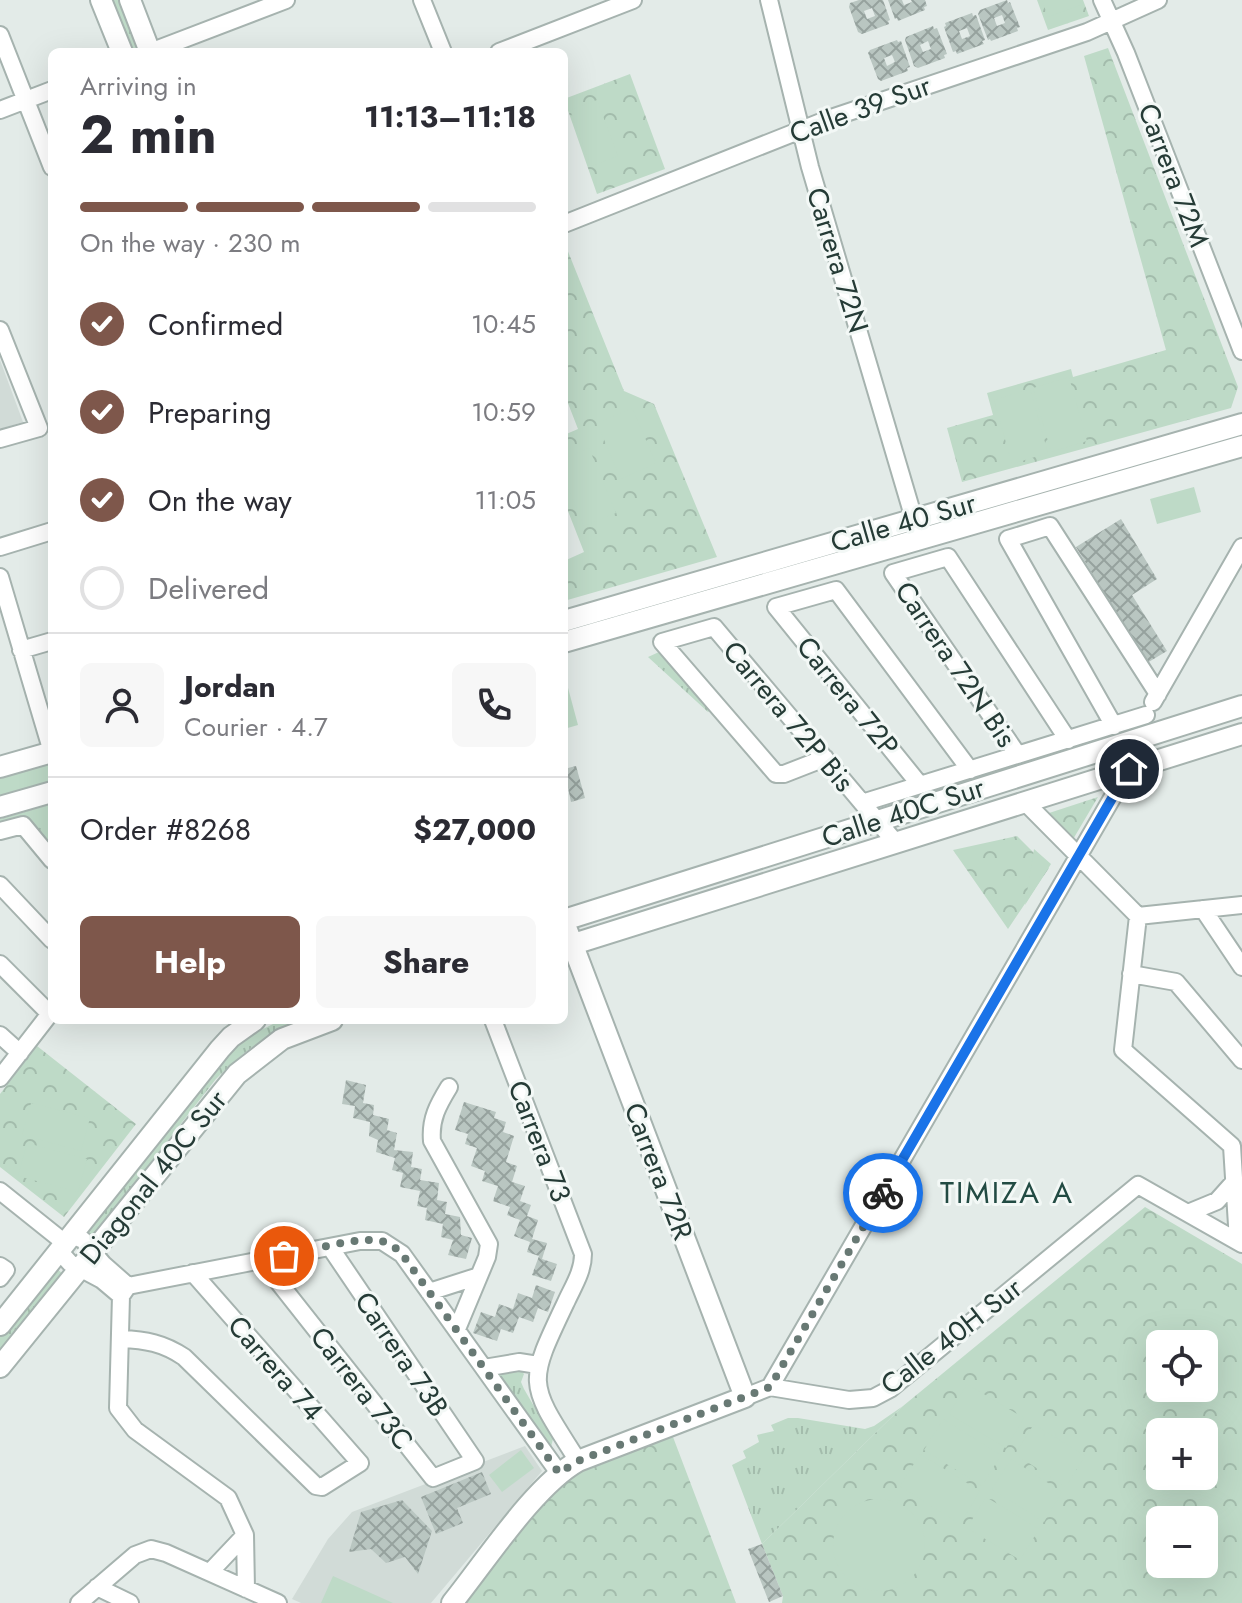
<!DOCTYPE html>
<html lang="en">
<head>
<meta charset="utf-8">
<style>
	:root { --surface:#fff; --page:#f7f7f7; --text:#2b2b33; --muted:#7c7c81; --line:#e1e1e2; --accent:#7e574b }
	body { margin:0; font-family:Jost,sans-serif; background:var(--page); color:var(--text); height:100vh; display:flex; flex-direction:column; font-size:30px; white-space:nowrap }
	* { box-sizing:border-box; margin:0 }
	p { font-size:26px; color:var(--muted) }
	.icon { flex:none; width:44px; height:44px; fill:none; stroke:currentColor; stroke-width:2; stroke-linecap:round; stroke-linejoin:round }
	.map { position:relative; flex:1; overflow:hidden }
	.side { position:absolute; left:48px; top:48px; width:520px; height:976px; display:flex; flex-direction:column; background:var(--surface); border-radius:12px; box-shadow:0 8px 32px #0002 }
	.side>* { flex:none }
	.tools { position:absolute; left:1146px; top:1330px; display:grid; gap:16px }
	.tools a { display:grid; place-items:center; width:72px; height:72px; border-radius:12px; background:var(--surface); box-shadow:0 8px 32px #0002; font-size:40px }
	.pin { position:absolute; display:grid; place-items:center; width:68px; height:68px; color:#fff; margin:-34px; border:4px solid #fff; border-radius:50%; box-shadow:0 2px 8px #0007 }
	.courier { position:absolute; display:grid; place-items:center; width:80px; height:80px; margin:-40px; border:6px solid #1a73e8; border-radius:50%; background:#fff; color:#222; box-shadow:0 2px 10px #0007 }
	.summary em { font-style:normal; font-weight:700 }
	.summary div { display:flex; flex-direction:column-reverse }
	.summary { display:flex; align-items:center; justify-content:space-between; height:136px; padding:0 32px }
	h1 { font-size:52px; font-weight:700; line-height:60px }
	.bar { display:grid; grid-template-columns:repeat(4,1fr); gap:12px 8px; align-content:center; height:96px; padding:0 32px }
	.bar i { height:10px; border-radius:6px; background:var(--line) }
	.bar .selected { background:var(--accent) }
	.bar p { grid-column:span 4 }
	.line { display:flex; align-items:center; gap:20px; padding:0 32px; border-top:2px solid var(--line) }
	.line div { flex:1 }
	.round { display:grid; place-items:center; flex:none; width:84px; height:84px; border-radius:12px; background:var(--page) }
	ol { padding:0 32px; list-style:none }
	li { display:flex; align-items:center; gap:24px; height:88px }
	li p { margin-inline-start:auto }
	li .icon { padding:8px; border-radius:50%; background:var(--accent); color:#fff; stroke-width:4 }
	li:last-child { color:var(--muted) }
	li i { width:44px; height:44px; border:4px solid var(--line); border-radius:50% }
	.primary-button { display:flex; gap:16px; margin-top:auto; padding:16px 32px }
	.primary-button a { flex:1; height:92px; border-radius:12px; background:var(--accent); color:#fff; font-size:32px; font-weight:700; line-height:92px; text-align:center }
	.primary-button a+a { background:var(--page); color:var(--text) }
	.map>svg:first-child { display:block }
	.built { fill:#d1dbd7 }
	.grass { fill:url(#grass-tufts) }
	.park { fill:url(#park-crowns); fill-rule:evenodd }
	.pitch { fill:#bedac7 }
	.building { fill:url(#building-cross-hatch); fill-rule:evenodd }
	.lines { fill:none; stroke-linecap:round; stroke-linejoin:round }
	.minor-casing { stroke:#a6b3af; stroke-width:20 }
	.tertiary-casing { stroke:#a6b3af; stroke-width:24 }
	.minor { stroke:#fff; stroke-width:16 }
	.tertiary { stroke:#fff; stroke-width:20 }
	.done { stroke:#687974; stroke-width:8; stroke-dasharray:0 14.4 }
	.route { stroke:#1a73e8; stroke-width:10 }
	.labels { text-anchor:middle; stroke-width:6; stroke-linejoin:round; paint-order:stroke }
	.street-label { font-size:28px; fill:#253b36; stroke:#f3f8f6 }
	.neighbourhood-label { font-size:30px; letter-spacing:2px; fill:#224b43; stroke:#f3f8f6 }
</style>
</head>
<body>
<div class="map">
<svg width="1242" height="1603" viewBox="0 0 1242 1603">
	<defs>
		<pattern id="grass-tufts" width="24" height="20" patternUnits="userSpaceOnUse" patternTransform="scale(2)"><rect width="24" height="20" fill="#bedac7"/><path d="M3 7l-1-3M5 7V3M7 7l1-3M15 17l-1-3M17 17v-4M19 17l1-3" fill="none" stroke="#a3bcac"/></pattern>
		<pattern id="park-crowns" width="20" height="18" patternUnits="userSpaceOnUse" patternTransform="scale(2)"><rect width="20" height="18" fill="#bedac7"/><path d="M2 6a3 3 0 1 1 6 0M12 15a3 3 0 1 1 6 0" fill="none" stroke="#a3bcac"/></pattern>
		<pattern id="building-cross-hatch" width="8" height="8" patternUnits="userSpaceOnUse" patternTransform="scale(2)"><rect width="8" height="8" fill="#b9c6c1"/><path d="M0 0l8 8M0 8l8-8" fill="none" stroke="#96a29e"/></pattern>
	</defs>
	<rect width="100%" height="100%" fill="#e3ebe8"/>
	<path class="built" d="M0 360 23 422 0 429Z
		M525 1446 542 1471 431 1603H301L292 1599 328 1539 352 1512Z"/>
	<path class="grass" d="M108 0H123L140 46 127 51Z
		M659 652 712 709 708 712 648 657Z
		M52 763V786L0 801V778Z
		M52 804V837L45 842 26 821 0 828V819Z
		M281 1020H304C268 1033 242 1052 216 1079L93 1236 84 1230 232 1050 257 1032Z
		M55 1267 63 1274 0 1354V1337Z
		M518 1367 524 1374 521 1382 524 1389 553 1439 551 1447 499 1376V1372Z
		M903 1406 762 1544 732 1465 746 1458 743 1451 759 1442 757 1435 774 1431 771 1425 788 1418H798L865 1429 874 1426Z"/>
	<path class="park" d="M1037 0H1083L1089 16 1048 30Z
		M1108 48 1238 387 1231 408 962 482 947 428 993 415 987 393 1071 369 1073 377 1166 350 1084 56Z
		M630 74 665 169 597 194 564 99Z
		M565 244 624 391 654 404 717 557 564 601V561L584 552 564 501V447L568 445 564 435 578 429 564 393Z
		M1098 797 1072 841 1043 815Z
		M1017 836 1049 868 1008 929 953 850Z
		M37 1046 136 1124 64 1217 0 1167V1094Z
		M1145 1207 1242 1264V1603H782L783 1596 762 1544 903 1406ZM1160 1344H1204V1388H1160ZM1160 1432H1204V1476H1160ZM1160 1520H1204V1564H1160Z
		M673 1437 736 1603H465C499 1558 539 1490 590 1465 616 1453 646 1446 673 1437Z"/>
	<path class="pitch" d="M1042 0H1079L1081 5 1048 17Z
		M597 100 618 156 591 166 570 110Z
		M1069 377 1087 441 1051 452 1033 388Z
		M1030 389 1048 453 1012 464 994 400Z
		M632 408 656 463 621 479 597 423Z
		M589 448 616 513 584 526 564 478V459Z
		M1194 487 1201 512 1157 524 1150 499Z
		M564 673 578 725 564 729Z
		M1034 849 1051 864 1025 905Z
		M31 1103 90 1118 81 1151 22 1135Z
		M27 1143 87 1159 78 1192 18 1176Z
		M967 1384 1024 1418 1006 1448 949 1414Z
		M943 1419 1001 1455 982 1486 924 1450Z
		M1034 1424 1085 1456 1066 1487 1015 1454Z
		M521 1450 534 1468 502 1492 489 1475Z
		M920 1454 980 1491 960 1524 900 1486Z
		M1011 1459 1062 1492 1044 1522 992 1489Z
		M986 1497 1039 1529 1020 1560 967 1528Z
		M833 1545a46 46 0 1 1 92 0a46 46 0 1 1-92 0Z
		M333 1576 393 1603H321Z"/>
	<path class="building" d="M859 0H883L890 20 888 21 889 24 862 34 858 32 849 7 850 3ZM872 8 875 16 867 19 864 11Z
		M888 0H902L904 5 912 2 911 0H925L927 6 924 7 925 10 898 21 897 18 895 19Z
		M1007 0 1008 3 1010 2 1020 27 1017 28 1018 31 991 41 990 39 988 40 978 14 980 10ZM1002 15 1005 23 997 26 994 18Z
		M972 13 973 16 976 15 985 40 982 41 984 44 957 54 956 51 953 52 944 27 946 26 945 23ZM967 28 970 36 962 39 959 31Z
		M933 26 934 29 937 28 947 54 944 55 945 58 918 68 914 66 905 40 906 37ZM928 41 931 49 923 52 920 45Z
		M897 40 898 42 901 41 910 67 907 68 908 71 881 81 878 79 868 53 870 50ZM892 55 895 62 887 66 884 58Z
		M1121 519 1157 579 1132 595 1167 651 1147 663 1076 547Z
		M576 766 585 798 571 802 564 769Z
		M346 1080 366 1085 363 1103 374 1105 373 1115 389 1119 387 1130 397 1133 394 1150 413 1152 411 1167 422 1169 420 1180 439 1183 437 1200 447 1202 445 1214 460 1217 461 1235 472 1238 466 1259 448 1255 453 1240 441 1237 443 1224 425 1220 427 1208 417 1206 420 1191 400 1187 403 1173 392 1170 395 1158 376 1152 378 1140 369 1136 370 1122 353 1118 355 1106 342 1104Z
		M464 1102 496 1112 494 1118 506 1122 503 1132 514 1136 506 1162 517 1166 512 1182 525 1186 520 1201 531 1205 527 1216 538 1220 532 1239 547 1243 542 1259 557 1264 551 1281 532 1275 539 1256 527 1252 530 1242 514 1236 520 1220 507 1215 510 1207 493 1201 498 1186 482 1181 485 1171 471 1166 477 1148 465 1144 468 1134 455 1130Z
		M536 1285 555 1292 548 1312 538 1308 533 1322 519 1317 513 1333 501 1329 497 1341 473 1333 481 1312 495 1317 499 1304 513 1309 518 1293 532 1298Z
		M482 1472 491 1494 457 1508 463 1523 436 1534 421 1497Z
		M402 1500 432 1531 418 1574 405 1557 386 1563 371 1549 349 1552 361 1512Z
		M762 1544 783 1596 769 1602 748 1549Z"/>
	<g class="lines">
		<g class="minor-casing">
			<path id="minor" d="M422 0 443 52
				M769 0 810 167 914 519 916 530
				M1102 0 1126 53 1242 351
				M0 35 52 167
				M150 52 286 0
				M499 52 633 0
				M0 110 52 90
				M564 224 831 118 1087 32 1158 0
				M0 330 39 428 0 439
				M0 547 52 531
				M0 577 52 752
				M21 650 52 641
				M1153 702 1242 547
				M1114 726 1008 539 1050 526 1158 694
				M1018 755 893 573 948 557 1068 740
				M825 758 784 774H776L662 642 714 627 896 843
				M920 785 776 607 836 590 970 770
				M1025 802 1138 916
				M862 803 1146 715
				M0 831 23 825 52 860
				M0 885 52 940
				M1203 909 1242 967
				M1138 916 1123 1050 1232 1146 1238 1241
				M1138 916 1242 905
				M0 964 50 1014
				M1131 974 1176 982 1242 1060
				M493 1020 583 1254C583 1271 574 1285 567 1300 526 1386 527 1381 578 1461
				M0 1035 20 1053
				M0 1078 52 1011
				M449 1087C438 1105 430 1119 432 1141L489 1244 487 1257 457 1329
				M0 1191 65 1243
				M1188 1213 1217 1201 1234 1182
				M72 1235 83 1240 103 1264 128 1286
				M59 1251 70 1263 102 1280 121 1296
				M261 1260 433 1478 475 1461 330 1247
				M0 1266 6 1270 0 1278
				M128 1286 360 1241H382L402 1254 559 1473
				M128 1286 121 1296 118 1408 135 1430 228 1498 245 1535 246 1589
				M429 1292 479 1276
				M121 1339C146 1340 163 1343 184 1357L316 1486 322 1487 360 1463 193 1273
				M484 1368 519 1362 538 1365
				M770 1387 1129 769
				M745 1397 770 1387 849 1400 873 1398 890 1389 1138 1185 1242 1244
				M210 1572 245 1535
				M97 1587 130 1603
				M79 1603 135 1555 151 1549 166 1553 278 1603"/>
		</g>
		<g class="tertiary-casing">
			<path id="tertiary" d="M101 0 122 52
				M130 0 150 52
				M564 621 1242 424
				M564 642 1242 446
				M0 767 52 752
				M0 807 52 792
				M564 920 1242 706
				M564 947 1242 734
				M0 1325 220 1049 231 1037 255 1020
				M0 1367 237 1074 282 1039 332 1020
				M452 1603C486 1561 534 1486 578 1461L745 1397 564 922"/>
		</g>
		<use href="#minor" class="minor"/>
		<use href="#tertiary" class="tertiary"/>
	</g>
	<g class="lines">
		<path class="done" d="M284 1256C308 1251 357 1236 380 1241 389 1242 396 1248 402 1254L559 1473 578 1461 770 1387 883 1193"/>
		<path class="route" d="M883 1193 1129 769"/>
	</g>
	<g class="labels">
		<g class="street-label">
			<text transform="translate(860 109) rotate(-20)" y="10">Calle 39 Sur</text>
			<text transform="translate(1174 175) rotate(69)" y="10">Carrera 72M</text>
			<text transform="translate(838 260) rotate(73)" y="10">Carrera 72N</text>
			<text transform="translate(903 522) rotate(-16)" y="10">Calle 40 Sur</text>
			<text transform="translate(956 664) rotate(56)" y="10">Carrera 72N Bis</text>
			<text transform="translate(848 696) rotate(51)" y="10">Carrera 72P</text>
			<text transform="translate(789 716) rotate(50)" y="10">Carrera 72P Bis</text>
			<text transform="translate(903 812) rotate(-18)" y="10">Calle 40C Sur</text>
			<text transform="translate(540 1141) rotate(69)" y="10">Carrera 73</text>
			<text transform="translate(659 1171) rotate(69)" y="10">Carrera 72R</text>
			<text transform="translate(153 1177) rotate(-51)" y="10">Diagonal 40C Sur</text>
			<text transform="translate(951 1336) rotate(-38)" y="10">Calle 40H Sur</text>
			<text transform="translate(402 1354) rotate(56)" y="10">Carrera 73B</text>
			<text transform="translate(276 1368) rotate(49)" y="10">Carrera 74</text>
			<text transform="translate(362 1388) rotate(52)" y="10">Carrera 73C</text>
		</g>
		<g class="neighbourhood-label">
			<text x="1007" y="1203">TIMIZA A</text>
		</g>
	</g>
</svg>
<div class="tools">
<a><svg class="icon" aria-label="locate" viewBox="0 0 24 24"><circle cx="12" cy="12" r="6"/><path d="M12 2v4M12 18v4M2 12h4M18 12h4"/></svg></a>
<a>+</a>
<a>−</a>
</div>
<div class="pin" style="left:284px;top:1256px;background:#ea580c"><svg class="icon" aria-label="bag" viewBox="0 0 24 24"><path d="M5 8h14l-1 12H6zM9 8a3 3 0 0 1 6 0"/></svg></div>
<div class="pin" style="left:1129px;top:769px;background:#1f2937"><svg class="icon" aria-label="home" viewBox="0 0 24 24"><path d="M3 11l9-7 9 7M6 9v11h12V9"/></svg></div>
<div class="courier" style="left:883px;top:1193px"><svg class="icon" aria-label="bike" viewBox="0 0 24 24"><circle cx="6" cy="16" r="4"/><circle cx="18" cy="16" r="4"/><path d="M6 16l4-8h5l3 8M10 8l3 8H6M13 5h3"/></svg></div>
<section class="side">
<div class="summary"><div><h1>2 min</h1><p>Arriving in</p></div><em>11:13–11:18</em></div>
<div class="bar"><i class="selected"></i><i class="selected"></i><i class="selected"></i><i></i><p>On the way · 230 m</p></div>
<ol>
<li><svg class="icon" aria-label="check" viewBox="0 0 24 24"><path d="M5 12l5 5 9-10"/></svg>Confirmed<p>10:45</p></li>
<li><svg class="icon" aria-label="check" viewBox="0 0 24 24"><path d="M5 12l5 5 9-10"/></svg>Preparing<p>10:59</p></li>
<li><svg class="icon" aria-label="check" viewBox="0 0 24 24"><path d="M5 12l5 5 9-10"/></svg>On the way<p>11:05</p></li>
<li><i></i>Delivered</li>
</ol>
<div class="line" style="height:144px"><a class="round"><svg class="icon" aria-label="person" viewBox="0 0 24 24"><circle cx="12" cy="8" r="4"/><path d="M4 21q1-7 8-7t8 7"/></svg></a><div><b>Jordan</b><p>Courier · 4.7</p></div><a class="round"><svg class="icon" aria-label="phone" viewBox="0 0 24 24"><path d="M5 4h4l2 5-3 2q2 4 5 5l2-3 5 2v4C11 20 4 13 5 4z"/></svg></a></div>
<div class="line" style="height:104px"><div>Order #8268</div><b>$27,000</b></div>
<div class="primary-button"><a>Help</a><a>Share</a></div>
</section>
</div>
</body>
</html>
